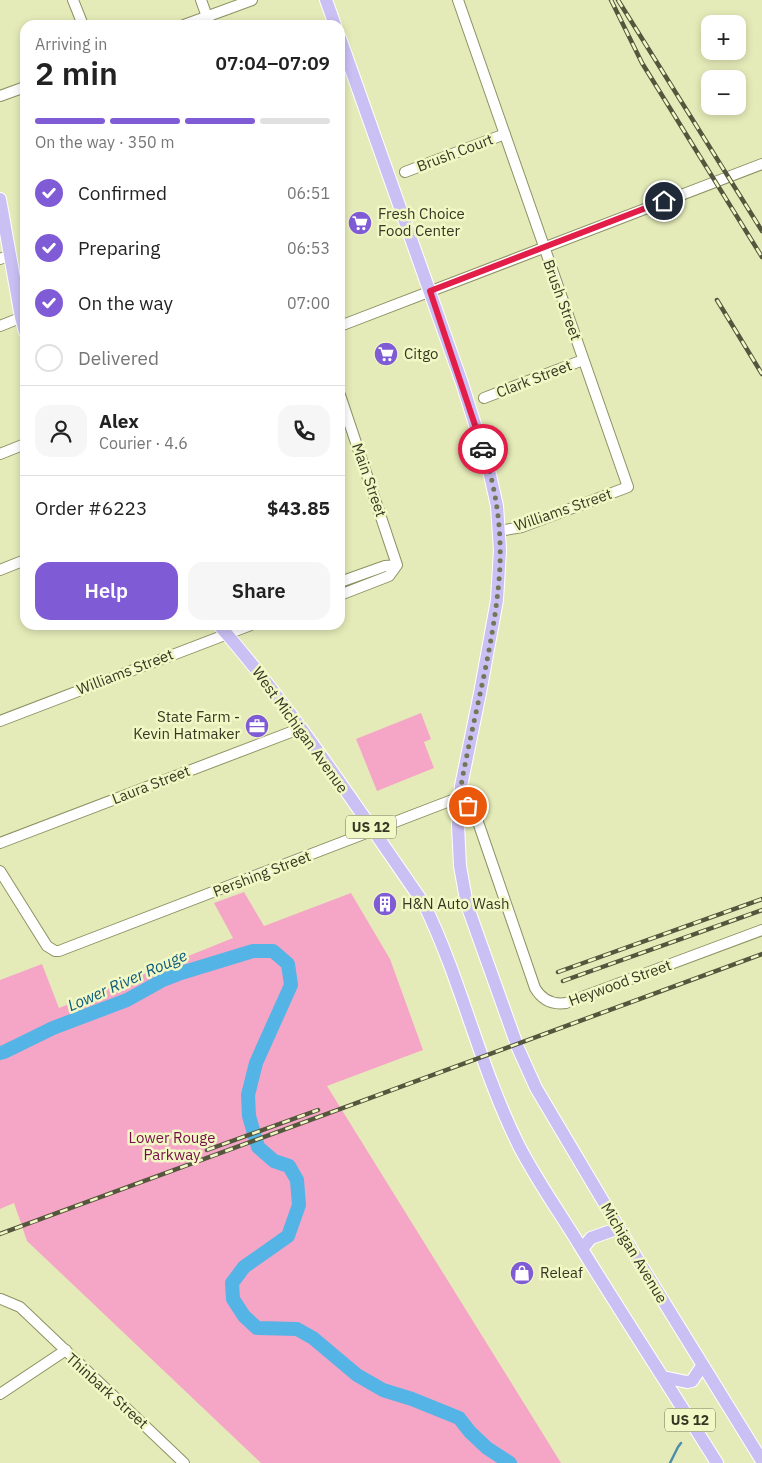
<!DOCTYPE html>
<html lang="en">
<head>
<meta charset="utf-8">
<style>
	:root { --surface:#fff; --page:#f6f6f6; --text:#222; --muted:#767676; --line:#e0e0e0; --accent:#7f5bd5 }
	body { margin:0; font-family:"IBM Plex Sans",sans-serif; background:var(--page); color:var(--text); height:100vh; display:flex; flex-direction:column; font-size:19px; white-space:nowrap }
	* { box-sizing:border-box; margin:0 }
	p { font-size:16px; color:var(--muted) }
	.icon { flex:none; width:28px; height:28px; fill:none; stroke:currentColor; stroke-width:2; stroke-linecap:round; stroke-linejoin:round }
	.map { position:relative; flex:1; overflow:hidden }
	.panel { position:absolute; left:20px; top:20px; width:325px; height:610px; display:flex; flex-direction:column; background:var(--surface); border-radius:15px; box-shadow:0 2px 8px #0003 }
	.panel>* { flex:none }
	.tools { position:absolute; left:701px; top:15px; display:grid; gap:10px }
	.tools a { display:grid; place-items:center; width:45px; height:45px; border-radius:10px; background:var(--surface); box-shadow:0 2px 8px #0003; font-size:25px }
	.pin { position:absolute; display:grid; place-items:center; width:42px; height:42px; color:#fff; margin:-21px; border:2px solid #fff; border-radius:50%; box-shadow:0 1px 5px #0007 }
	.courier { position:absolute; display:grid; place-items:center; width:50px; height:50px; margin:-25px; border:4px solid #e11d48; border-radius:50%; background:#fff; color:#222; box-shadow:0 1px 6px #0007 }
	.head em { font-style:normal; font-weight:600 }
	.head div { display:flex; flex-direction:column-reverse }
	.head { display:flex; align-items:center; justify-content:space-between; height:85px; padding:0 15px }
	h1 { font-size:32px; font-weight:600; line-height:38px }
	.bar { display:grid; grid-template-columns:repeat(4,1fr); gap:8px 5px; align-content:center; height:60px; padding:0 15px }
	.bar i { height:6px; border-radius:4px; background:var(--line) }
	.bar .selected { background:var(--accent) }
	.bar p { grid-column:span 4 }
	.line { display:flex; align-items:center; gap:12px; padding:0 15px; border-top:1px solid var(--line) }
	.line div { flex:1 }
	.round { display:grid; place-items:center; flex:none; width:52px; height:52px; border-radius:15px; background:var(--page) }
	ol { padding:0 15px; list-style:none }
	li { display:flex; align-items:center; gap:15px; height:55px }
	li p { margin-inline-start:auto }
	li .icon { padding:5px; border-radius:50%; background:var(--accent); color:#fff; stroke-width:4 }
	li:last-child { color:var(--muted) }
	li i { width:28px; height:28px; border:2px solid var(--line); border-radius:50% }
	.primary-button { display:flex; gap:10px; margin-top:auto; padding:10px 15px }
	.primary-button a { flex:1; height:58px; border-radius:15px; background:var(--accent); color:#fff; font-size:20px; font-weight:600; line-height:58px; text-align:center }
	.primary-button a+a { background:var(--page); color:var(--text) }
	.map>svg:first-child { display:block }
	.green { fill:#f5a6c7 }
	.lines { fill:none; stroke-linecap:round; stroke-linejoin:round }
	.stream { stroke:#4a8fab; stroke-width:2.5 }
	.river { stroke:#53b4e5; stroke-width:14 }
	.minor-casing { stroke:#8d9263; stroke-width:12 }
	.major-casing { stroke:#fff; stroke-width:14 }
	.minor { stroke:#fff; stroke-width:10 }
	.major { stroke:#cbc0f4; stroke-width:12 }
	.rail-casing { stroke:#54563d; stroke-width:4.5 }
	.rail { stroke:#f2f8c5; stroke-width:2.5; stroke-dasharray:8; stroke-linecap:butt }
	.done { stroke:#737758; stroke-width:5; stroke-dasharray:0 9 }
	.route { stroke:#e11d48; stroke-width:6 }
	.labels { text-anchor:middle; stroke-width:5; stroke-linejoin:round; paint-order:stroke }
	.shield { fill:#f2f8c5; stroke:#6e7254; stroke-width:1 }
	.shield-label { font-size:14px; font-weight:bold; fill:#363824 }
	.street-label { font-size:15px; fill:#363824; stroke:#f2f8c5 }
	.poi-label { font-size:15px; fill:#363824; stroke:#f2f8c5; text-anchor:start }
	.park-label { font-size:15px; fill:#770e49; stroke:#f2f8c5 }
	.water-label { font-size:16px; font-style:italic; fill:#0e5c7d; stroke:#f2f8c5 }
</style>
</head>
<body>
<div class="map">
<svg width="762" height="1463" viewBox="0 0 762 1463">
	<rect width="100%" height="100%" fill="#e5ebb8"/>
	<path class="green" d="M421 713 431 739 424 742 434 768 377 791 356 739Z
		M244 892 264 926 351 893 390 959 423 1050 327 1086 561 1463H261L27 1241 14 1203 0 1209V980L42 964 59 1008 233 938 214 903Z"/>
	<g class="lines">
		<path class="stream" d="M670 1463 678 1447 681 1443"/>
		<path class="river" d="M0 1053 4 1052 53 1028 127 1000 163 980 181 973 253 951H273L288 964 291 985 256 1063 248 1095 249 1116 258 1147 274 1161 289 1166 297 1180 299 1205 288 1236 244 1267 232 1283 233 1299 244 1316 257 1328 297 1329 313 1338 357 1375 383 1390 412 1399 459 1418 470 1432 487 1448 510 1463"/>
		<g class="minor-casing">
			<path id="minor" d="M73 0 83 25
				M201 0 210 25
				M458 0 628 487 522 527 499 531
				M184 25 252 0
				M0 96 25 87
				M405 172 505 134
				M0 259 10 255
				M0 326 25 316
				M340 326 762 164
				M340 395 397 565
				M484 398 583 360
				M0 454 25 444
				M0 570 25 560
				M340 582 385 566 397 565
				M340 595 389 576 397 565
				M0 721 251 625
				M0 843 291 732 300 725
				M0 871 47 946 55 951H59L460 797 468 806 478 822 535 988C542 1000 552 1005 566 1003L762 930
				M1 1299 20 1307 184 1463
				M0 1394 66 1350"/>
		</g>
		<g class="major-casing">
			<path id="major" d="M326 0 335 25
				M340 38 462 383 488 466 497 506 500 550 497 600 480 693 461 786 458 825 460 866 467 905 518 1048 536 1088 638 1260 762 1461
				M0 199 21 317 25 332
				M219 625C295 712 358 809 424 904 462 982 480 1068 519 1146 537 1181 560 1213 580 1246 625 1319 672 1391 717 1463
				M582 1249 591 1238 619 1228
				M663 1377 687 1382 692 1381 702 1366"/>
		</g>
		<use href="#minor" class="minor"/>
		<use href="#major" class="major"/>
		<g class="rail-casing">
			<path id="rail" d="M611 0 642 63 762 257
				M618 0 762 231
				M717 300 762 374
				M558 972 762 899
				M563 981 762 910
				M207 1150 318 1110
				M0 1234 762 954"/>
		</g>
		<use href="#rail" class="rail"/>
	</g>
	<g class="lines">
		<path class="done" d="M468 806 460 797 461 786C473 718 493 650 499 580 503 536 497 491 483 449"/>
		<path class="route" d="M483 449 430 291 664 201"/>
	</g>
	<defs>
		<g id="supermarket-disc" transform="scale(1.25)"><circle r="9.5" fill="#7f5bd5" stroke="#f2f8c5"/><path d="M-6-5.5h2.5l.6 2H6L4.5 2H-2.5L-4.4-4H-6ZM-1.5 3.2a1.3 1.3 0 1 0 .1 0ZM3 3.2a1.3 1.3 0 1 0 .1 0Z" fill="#fff"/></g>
		<g id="office-disc" transform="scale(1.25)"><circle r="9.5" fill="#7f5bd5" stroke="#f2f8c5"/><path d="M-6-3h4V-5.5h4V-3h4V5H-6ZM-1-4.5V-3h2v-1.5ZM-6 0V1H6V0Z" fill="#fff"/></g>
		<g id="building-disc" transform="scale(1.25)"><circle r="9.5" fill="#7f5bd5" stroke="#f2f8c5"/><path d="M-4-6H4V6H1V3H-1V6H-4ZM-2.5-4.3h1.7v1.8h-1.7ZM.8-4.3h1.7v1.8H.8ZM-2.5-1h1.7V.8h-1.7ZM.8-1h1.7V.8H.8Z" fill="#fff"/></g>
		<g id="shop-disc" transform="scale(1.25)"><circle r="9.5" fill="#7f5bd5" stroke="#f2f8c5"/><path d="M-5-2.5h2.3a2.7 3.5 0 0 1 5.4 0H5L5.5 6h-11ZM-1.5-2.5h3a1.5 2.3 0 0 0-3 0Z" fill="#fff"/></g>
	</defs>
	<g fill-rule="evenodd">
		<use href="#supermarket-disc" x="360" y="223"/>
		<use href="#supermarket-disc" x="386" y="354"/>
		<use href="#office-disc" x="257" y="726"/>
		<use href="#building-disc" x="385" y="904"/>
		<use href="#shop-disc" x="522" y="1273"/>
	</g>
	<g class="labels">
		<g class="shield">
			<rect x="346" y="815.5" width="50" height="23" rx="4"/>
			<rect x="665" y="1408.5" width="50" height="23" rx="4"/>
		</g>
		<g class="shield-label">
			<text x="371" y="832">US 12</text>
			<text x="690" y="1425">US 12</text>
		</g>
		<g class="street-label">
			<text transform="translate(455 153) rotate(-21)" y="5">Brush Court</text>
			<text transform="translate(562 300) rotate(70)" y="5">Brush Street</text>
			<text transform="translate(534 379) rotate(-21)" y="5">Clark Street</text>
			<text transform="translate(369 480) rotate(71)" y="5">Main Street</text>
			<text transform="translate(563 510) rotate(-19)" y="5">Williams Street</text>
			<text transform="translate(125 672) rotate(-21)" y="5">Williams Street</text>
			<text transform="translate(300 730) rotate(54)" y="5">West Michigan Avenue</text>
			<text transform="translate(151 785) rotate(-21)" y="5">Laura Street</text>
			<text transform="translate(262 874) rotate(-21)" y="5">Pershing Street</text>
			<text transform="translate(620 983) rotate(-20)" y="5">Heywood Street</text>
			<text transform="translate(634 1253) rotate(59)" y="5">Michigan Avenue</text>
			<text transform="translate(107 1391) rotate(42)" y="5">Thinbark Street</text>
		</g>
		<g class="poi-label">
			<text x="378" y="219">Fresh Choice<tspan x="378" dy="17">Food Center</tspan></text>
			<text x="404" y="359">Citgo</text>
			<text x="240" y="722" text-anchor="end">State Farm -<tspan x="240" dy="17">Kevin Hatmaker</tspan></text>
			<text x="402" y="909">H&amp;N Auto Wash</text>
			<text x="540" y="1278">Releaf</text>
		</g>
		<g class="park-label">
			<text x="172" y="1143">Lower Rouge<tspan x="172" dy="17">Parkway</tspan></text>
		</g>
		<g class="water-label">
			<text transform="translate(127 980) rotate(-24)" y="6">Lower River Rouge</text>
		</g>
	</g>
</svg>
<div class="tools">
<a>+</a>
<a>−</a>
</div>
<div class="pin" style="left:468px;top:806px;background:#ea580c"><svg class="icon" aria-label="bag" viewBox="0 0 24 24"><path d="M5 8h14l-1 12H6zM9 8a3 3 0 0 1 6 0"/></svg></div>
<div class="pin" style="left:664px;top:201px;background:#1f2937"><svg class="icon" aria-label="home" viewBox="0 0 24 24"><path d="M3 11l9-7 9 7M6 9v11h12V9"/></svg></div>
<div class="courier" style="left:483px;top:449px"><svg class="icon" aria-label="car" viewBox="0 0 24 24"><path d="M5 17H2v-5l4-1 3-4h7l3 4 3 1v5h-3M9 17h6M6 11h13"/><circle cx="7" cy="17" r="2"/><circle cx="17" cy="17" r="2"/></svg></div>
<section class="panel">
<div class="head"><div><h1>2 min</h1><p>Arriving in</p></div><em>07:04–07:09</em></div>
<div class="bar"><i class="selected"></i><i class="selected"></i><i class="selected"></i><i></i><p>On the way · 350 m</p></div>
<ol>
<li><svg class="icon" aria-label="check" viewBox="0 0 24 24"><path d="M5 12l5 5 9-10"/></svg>Confirmed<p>06:51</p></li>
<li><svg class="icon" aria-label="check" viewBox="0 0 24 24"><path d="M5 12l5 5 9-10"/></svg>Preparing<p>06:53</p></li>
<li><svg class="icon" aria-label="check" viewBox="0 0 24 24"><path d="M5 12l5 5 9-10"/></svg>On the way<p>07:00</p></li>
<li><i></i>Delivered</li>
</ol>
<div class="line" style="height:90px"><a class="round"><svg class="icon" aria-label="person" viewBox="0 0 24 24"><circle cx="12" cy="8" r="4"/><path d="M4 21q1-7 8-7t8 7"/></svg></a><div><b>Alex</b><p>Courier · 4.6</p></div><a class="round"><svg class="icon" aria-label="phone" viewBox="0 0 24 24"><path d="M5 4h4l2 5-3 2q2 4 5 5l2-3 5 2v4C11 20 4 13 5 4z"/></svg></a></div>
<div class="line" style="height:65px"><div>Order #6223</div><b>$43.85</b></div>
<div class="primary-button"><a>Help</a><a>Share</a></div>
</section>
</div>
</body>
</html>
